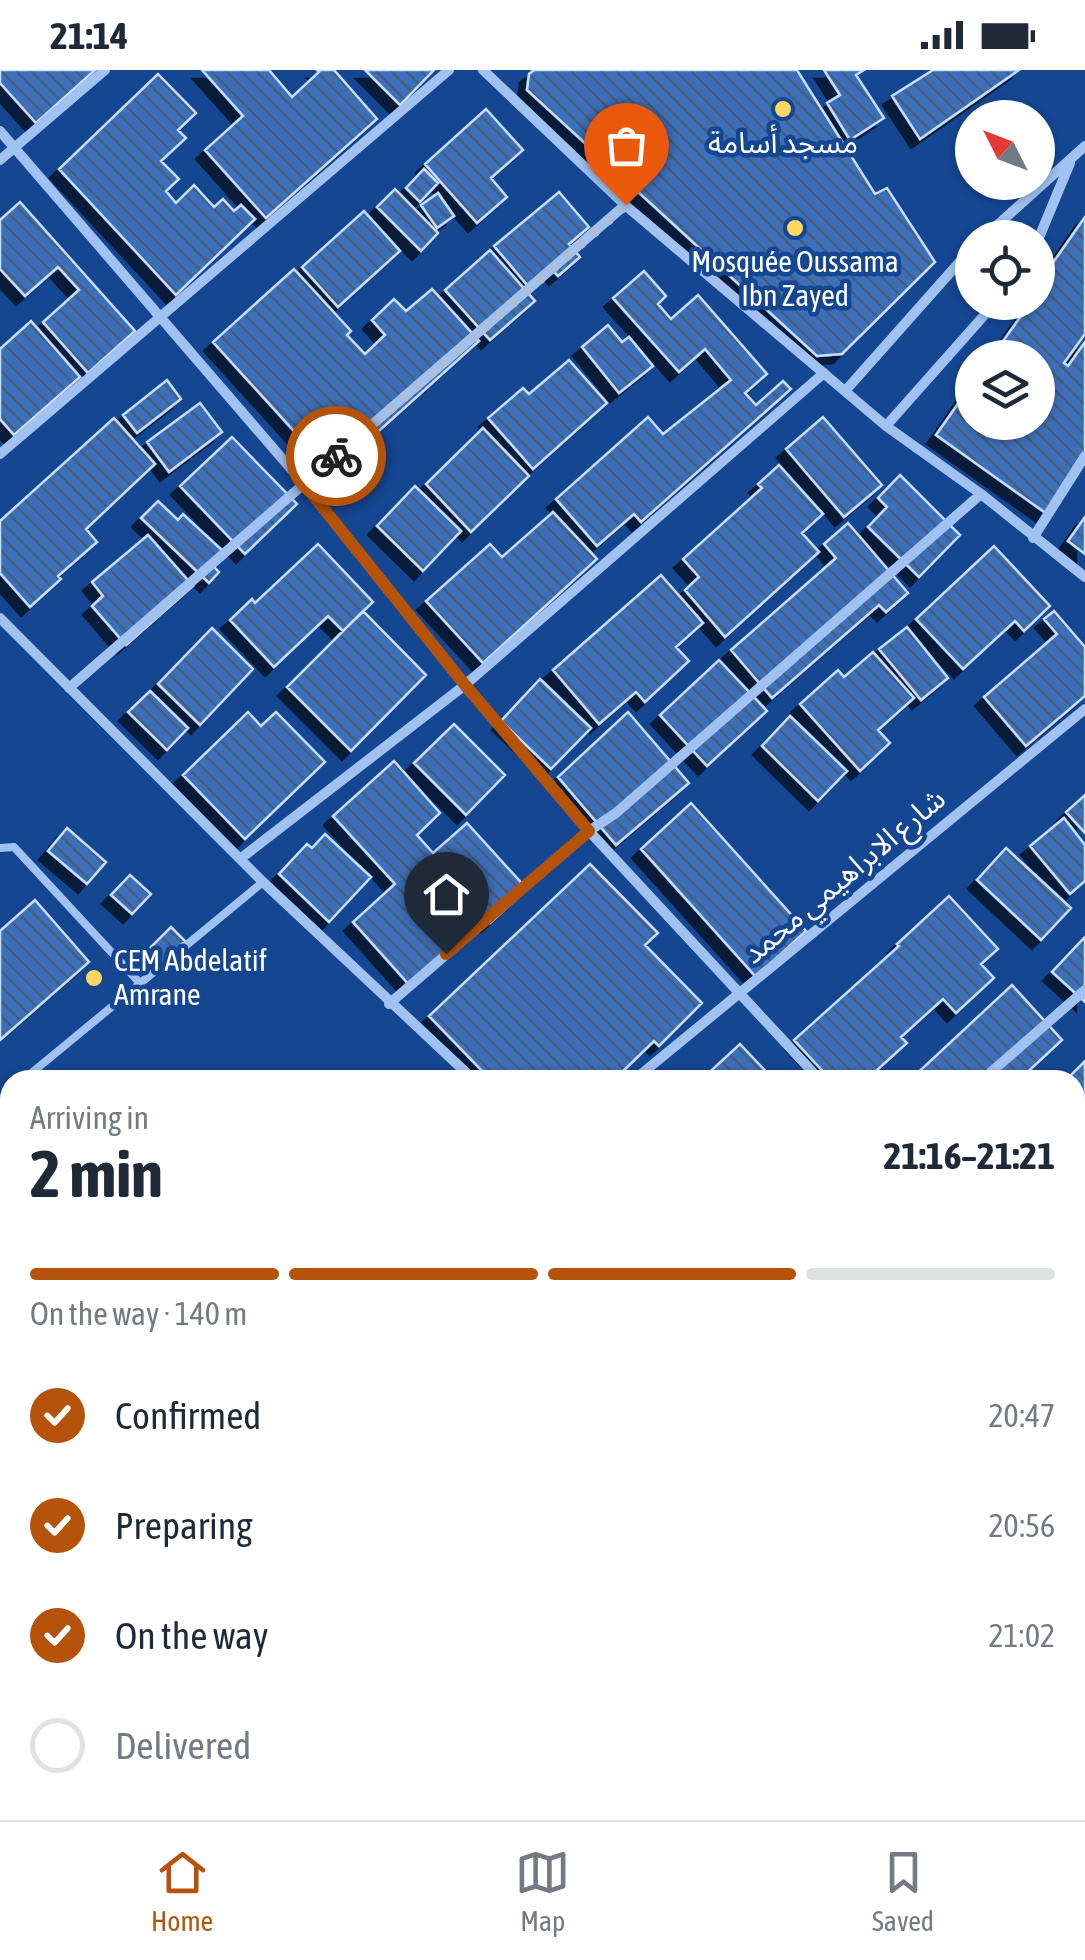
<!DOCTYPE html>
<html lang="en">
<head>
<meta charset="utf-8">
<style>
	:root { --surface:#fff; --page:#f2f2f3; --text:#1f2937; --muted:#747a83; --line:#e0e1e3; --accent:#b45309 }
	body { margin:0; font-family:"Asap Condensed","Noto Sans Arabic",sans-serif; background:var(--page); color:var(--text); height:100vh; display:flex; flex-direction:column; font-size:38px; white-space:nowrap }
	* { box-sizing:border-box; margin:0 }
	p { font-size:32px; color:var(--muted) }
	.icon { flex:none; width:55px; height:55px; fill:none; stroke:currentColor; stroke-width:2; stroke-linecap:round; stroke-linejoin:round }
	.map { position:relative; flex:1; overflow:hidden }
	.drawer { position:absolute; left:0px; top:1000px; width:1085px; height:750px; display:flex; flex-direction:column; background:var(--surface); border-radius:30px 30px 0 0; box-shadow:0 2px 8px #0004 }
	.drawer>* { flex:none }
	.needle { width:65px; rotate:312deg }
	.tools { position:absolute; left:955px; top:30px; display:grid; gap:20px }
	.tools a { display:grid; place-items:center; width:100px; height:100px; border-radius:50%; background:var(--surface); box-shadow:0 2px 8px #0004; font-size:50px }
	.pin { position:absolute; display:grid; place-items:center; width:85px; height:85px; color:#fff; margin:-102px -42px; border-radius:50% 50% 50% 0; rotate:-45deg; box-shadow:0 0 10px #0007 }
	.pin .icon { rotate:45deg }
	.courier { position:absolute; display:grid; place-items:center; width:100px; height:100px; margin:-50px; border:8px solid #b45309; border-radius:50%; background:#fff; color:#222; box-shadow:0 2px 12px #0007 }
	.overview em { font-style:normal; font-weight:700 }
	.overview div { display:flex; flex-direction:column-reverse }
	.overview { display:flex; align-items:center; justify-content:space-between; height:170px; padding:0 30px }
	h1 { font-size:65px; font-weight:700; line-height:75px }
	.bar { display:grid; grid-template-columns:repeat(4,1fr); gap:15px 10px; align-content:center; height:120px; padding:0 30px }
	.bar i { height:12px; border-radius:8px; background:var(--line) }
	.bar .active { background:var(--accent) }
	.bar p { grid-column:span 4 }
	ol { padding:0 30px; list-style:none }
	li { display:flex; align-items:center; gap:30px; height:110px }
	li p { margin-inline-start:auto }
	li .icon { padding:10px; border-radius:50%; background:var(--accent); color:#fff; stroke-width:4 }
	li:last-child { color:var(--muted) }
	li i { width:55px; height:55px; border:5px solid var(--line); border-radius:50% }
	.status { display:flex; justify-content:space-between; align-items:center; height:70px; padding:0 50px; background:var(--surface); direction:ltr }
	.status svg { height:28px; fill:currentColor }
	.tabs { display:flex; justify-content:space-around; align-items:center; height:140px; border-top:2px solid var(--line); background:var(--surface); font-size:28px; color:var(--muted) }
	.tabs a { display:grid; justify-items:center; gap:5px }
	.tabs .active { color:var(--accent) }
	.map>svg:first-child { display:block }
	.building { fill:url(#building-back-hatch); stroke:#c8defc; stroke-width:2.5; filter:url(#shadow) }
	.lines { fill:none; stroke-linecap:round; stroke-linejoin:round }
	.service { stroke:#a1c2f1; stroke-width:8 }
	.minor { stroke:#a1c2f1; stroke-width:10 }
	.done { stroke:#adbed9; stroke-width:10; stroke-dasharray:0 18 }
	.route { stroke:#b45309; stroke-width:12 }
	.poi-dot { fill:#ffd862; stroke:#144692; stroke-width:4 }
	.labels { text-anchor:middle; stroke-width:9; stroke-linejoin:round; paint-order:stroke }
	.poi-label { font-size:30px; fill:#fff; stroke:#144692 }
	.street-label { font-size:30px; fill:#fff; stroke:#144692 }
</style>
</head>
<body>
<div class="status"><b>21:14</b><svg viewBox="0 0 49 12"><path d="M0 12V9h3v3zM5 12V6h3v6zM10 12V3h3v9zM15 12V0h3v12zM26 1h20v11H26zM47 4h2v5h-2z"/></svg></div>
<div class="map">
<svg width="1085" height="1750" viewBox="0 0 1085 1750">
	<defs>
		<pattern id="building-back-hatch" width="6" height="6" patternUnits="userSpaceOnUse" patternTransform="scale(2.5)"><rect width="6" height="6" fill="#3d70ba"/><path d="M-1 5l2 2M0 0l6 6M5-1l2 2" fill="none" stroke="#455c7e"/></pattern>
		<filter id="shadow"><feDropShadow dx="-9" dy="9" stdDeviation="0" flood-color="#0009"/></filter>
	</defs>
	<rect width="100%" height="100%" fill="#144692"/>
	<path class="building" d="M0 0H95L36 53 0 13Z
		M202 0H269L292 27 319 2 317 0H334L377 49 266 148 205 80 243 46Z
		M365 0H434L400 35Z
		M534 0H797L875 124 887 118 935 192 842 284 817 286 527 20 529 4Z
		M824 0H864L856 5 884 48 850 70 827 33 840 25Z
		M933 0H1019L920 69 892 26Z
		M158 4 196 43 178 60 186 68 161 91 179 109 166 121 176 133 194 115 214 137 223 129 234 141 241 135 255 149 176 225 59 99Z
		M486 39 523 80 491 108 507 127 477 153 425 94Z
		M424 99 438 113 420 132 406 118Z
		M395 119 438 163 421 181 377 137Z
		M559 122 589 157 569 174 580 187 558 206 550 197 528 216 494 176Z
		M438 123 454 146 437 158 421 135Z
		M20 132 135 261 88 303 43 252 79 220 58 197 25 226 0 199V150Z
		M364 141 400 181 338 237 302 197Z
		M1085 147V264L1064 293 1068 296 1085 272V390L1047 444 936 365 972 314V352H1038V288H991L1031 232H1038V214Z
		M490 180 535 231 490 270 445 220Z
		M294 199 351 261 347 265 365 284 385 265 372 250 394 229 406 241 432 219 479 271 332 403 213 272Z
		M644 201 666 226 658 234 671 249 698 225 767 304 745 323 756 335 783 311 791 319 641 452 634 444 597 476 556 429 648 347 663 364 731 310 705 279 679 302 613 228Z
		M31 251 80 307 14 365 0 349V279Z
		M608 255 622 272 629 267 653 296 619 323 582 277Z
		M569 290 607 333 533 399 488 348 523 318 529 324Z
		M167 310 181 329 137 363 123 345Z
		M200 333 222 362 169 402 147 372Z
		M823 347 882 415 844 447 786 379Z
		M114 348 155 394 86 459 97 472 58 506 61 509 30 537 0 503V451Z
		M483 358 529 406 471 462 426 414Z
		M232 367 297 434 245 484 180 416Z
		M779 395 823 444 802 463 819 482 725 567 685 520 699 507 683 489 762 418 758 414Z
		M900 405 960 465 919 507 868 457 887 437 878 428Z
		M415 416 461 461 423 501 377 456Z
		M158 431 178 450 183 444 224 482 212 495 219 502 209 513 141 448Z
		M553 442 597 489 483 593 426 531 490 474 502 487Z
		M1085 447V484L1068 471Z
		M848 453 908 523 886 542 879 535 772 628 731 580 836 488 824 474Z
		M148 465 193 516 126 575 92 536 103 526 92 512Z
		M318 474 373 532 343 561 328 546 274 597 230 550 252 529 255 533Z
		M994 476 1050 536 1024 561 1015 551 963 599 916 549Z
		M661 505 703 553 676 577 689 591 645 632 636 622 599 654 553 600Z
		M363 541 426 605 351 681 287 617Z
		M1054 541 1085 577V626L1026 676 984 627 1057 564 1044 549Z
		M907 557 948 608 921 630 879 579Z
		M212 558 253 599 200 655 158 614Z
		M873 582 914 628 878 660 890 673 860 701 800 634 838 600 844 607Z
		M719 590 767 641 707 696 660 645Z
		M540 609 591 658 551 699 501 651Z
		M150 621 188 658 167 680 128 642Z
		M248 642 261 656 276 642 325 692 245 769 183 705Z
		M628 642 689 713 616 775 558 707Z
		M790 646 847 701 818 731 762 676Z
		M454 654 505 705 466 745 414 693Z
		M394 691 440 743 417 765 433 783 467 753 527 819 490 853 487 850 412 918 353 852 395 814 333 746Z
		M1085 725V763L1066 742Z
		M691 733 806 861 756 907 641 779Z
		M1064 748 1085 775V811L1070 824 1030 776Z
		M67 758 106 792 87 814 48 781Z
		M325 764 371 807 329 852 279 804 307 774 312 778Z
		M1006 778 1071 838 1041 870 977 810Z
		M590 794 658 863 645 875 702 933 659 976 654 971 614 1010H491L429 946Z
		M130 805 151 824 132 844 111 825Z
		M949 826 998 879 981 894 994 908 956 943 943 929 901 967 907 973 866 1010H831L794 970 899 876 897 874Z
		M35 830 89 892 0 970V861Z
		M171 857 185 871 159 897 145 883Z
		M1085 867V932L1052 902Z
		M1012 915 1062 970 1019 1010H910Z
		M740 974 774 1010H701Z
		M1085 991V1045L1075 1035V1010H1066Z
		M1075 1052 1085 1062V1069L1075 1079Z
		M1085 1101V1125L1075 1115Z
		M1075 1127 1085 1137V1193L1075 1184Z
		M0 1177 10 1187 0 1199Z
		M1075 1376 1085 1384V1510L1075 1519Z
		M1085 1569V1611L1075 1600V1578Z
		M1075 1686 1085 1698V1750H1059L1068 1740H1075Z
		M581 1740H717L725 1750H590Z
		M729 1740H796L805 1750H738Z
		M806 1740H834L822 1750H814Z
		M934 1740H1046L1054 1750H922Z"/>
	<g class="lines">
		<path class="service" d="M0 778 14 777 139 912
			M23 1010 263 812
			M0 1029 10 1021"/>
		<path class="minor" d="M483 0 625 135 886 356 981 424 1085 507
			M0 61 304 414 465 615 589 761 820 1010
			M0 90 105 0
			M983 168 1085 76
			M1038 170 1070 93
			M846 320 972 178
			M886 356 996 232
			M0 384 449 0
			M1033 468 1085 386
			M0 548 263 812 474 1010
			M69 618 625 135
			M240 789 465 615 824 303
			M389 934 589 761 616 743 981 424
			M634 1010 1085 639
			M982 1010 1085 920
			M1075 1218 1085 1209
			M0 1252 10 1248
			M1075 1299 1085 1311
			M0 1520 10 1512
			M1075 1532 1085 1523
			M1075 1624 1085 1634
			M485 1740 493 1750
			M87 1750 100 1740
			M440 1750 452 1740
			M834 1750 845 1740"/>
	</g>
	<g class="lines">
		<path class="done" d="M336 386 626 135"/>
		<path class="route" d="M336 386 304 414 465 615 589 761 446 884"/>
	</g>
	<g class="poi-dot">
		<circle cx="783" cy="39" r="10"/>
		<circle cx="795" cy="158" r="10"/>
		<circle cx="94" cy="908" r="10"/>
	</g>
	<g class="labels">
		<g class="poi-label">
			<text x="783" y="83">مسجد أسامة</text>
			<text x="795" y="202">Mosquée Oussama<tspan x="795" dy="34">Ibn Zayed</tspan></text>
			<text x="114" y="901" text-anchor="start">CEM Abdelatif<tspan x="114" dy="34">Amrane</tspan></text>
		</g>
		<g class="street-label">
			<text transform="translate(844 806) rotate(-40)" y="10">شارع الابراهيمي محمد</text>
		</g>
	</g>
</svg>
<div class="tools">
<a><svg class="needle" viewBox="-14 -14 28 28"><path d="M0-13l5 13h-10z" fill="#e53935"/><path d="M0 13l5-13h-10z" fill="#747a83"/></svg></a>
<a><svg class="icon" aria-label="locate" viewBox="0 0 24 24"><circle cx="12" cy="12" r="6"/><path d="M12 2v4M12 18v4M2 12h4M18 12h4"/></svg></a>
<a><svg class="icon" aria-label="layers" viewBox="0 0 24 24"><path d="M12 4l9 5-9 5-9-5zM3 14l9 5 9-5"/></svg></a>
</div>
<div class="pin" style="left:626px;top:135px;background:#ea580c"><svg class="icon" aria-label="bag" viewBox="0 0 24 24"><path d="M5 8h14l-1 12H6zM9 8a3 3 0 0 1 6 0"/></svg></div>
<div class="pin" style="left:446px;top:884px;background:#1f2937"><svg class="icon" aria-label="home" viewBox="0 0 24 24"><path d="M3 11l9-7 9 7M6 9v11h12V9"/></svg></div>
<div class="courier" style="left:336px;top:386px"><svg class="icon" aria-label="bike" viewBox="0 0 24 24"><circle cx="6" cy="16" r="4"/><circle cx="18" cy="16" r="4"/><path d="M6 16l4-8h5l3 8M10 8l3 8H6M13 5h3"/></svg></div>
<section class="drawer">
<div class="overview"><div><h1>2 min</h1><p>Arriving in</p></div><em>21:16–21:21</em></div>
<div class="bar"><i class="active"></i><i class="active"></i><i class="active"></i><i></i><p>On the way · 140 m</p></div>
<ol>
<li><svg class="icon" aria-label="check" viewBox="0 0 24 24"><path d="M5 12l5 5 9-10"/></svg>Confirmed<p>20:47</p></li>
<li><svg class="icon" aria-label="check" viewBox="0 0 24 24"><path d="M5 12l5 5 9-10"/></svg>Preparing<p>20:56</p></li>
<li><svg class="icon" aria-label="check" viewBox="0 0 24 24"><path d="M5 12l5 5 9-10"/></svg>On the way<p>21:02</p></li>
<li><i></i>Delivered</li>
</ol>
</section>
</div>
<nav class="tabs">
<a class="active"><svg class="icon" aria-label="home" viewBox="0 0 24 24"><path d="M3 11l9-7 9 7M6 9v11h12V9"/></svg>Home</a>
<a><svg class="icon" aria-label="map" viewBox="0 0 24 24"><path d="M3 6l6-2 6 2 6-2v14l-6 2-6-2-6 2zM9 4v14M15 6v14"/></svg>Map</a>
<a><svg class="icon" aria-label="saved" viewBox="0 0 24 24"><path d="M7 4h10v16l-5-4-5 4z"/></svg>Saved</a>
</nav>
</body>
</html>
